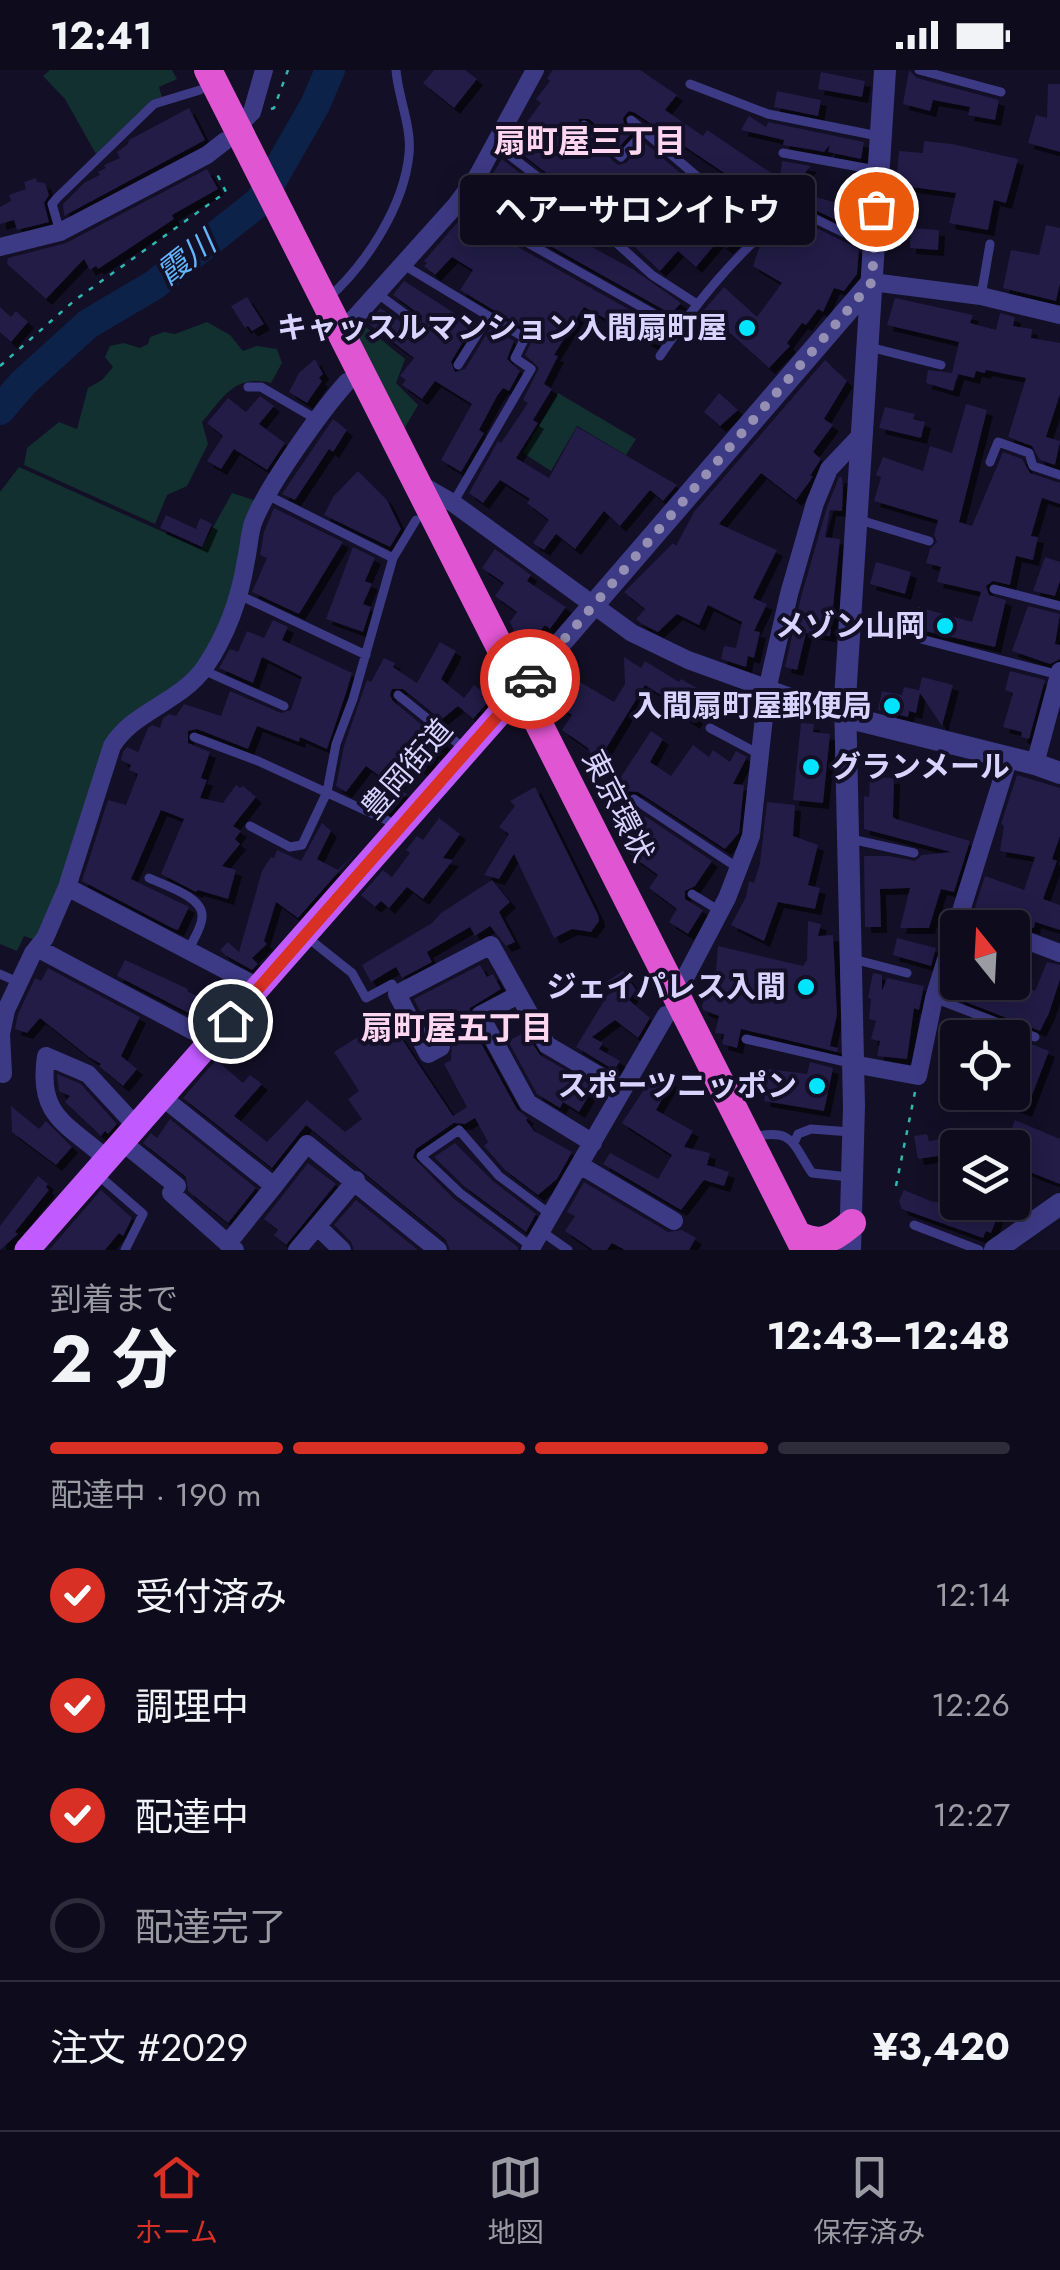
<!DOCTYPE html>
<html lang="ja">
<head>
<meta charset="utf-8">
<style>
	:root { --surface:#0e0b1c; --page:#1c1929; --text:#f1f3f6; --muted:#9b9ba3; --line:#2e2b3b; --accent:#d93025 }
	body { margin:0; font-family:Jost,"Noto Sans JP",sans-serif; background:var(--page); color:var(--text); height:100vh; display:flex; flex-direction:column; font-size:38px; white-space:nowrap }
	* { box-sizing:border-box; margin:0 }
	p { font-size:32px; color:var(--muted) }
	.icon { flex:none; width:55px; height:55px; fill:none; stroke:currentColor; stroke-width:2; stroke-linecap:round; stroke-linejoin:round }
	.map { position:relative; height:1180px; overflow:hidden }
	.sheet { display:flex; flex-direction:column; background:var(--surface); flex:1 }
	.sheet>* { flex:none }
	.needle { width:65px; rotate:342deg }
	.fabs { position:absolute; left:940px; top:840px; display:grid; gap:20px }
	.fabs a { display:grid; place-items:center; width:90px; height:90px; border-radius:10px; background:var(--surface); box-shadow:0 5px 25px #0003,0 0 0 2px var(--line); font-size:50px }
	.pin { position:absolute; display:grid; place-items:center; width:85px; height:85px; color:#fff; margin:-42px; border:5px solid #fff; border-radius:50%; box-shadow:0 2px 10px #0007 }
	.courier { position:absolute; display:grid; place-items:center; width:100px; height:100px; margin:-50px; border:8px solid #d93025; border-radius:50%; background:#fff; color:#222; box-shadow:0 2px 12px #0007 }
	.bubble { position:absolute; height:70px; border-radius:10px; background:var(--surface); box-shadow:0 5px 25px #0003,0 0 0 2px var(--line); font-size:32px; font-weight:700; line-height:70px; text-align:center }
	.overview em { font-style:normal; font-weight:700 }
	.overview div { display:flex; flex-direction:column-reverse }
	.overview { display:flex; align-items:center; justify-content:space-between; height:170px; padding:0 50px }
	h1 { font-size:65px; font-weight:700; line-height:75px }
	.bar { display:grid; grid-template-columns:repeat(4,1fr); gap:15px 10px; align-content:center; height:120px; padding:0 50px }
	.bar i { height:12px; border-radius:8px; background:var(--line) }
	.bar .active { background:var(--accent) }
	.bar p { grid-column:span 4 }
	.line { display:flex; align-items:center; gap:25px; padding:0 50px; border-top:2px solid var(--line) }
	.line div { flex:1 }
	ol { padding:0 50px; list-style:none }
	li { display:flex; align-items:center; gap:30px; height:110px }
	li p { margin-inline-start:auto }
	li .icon { padding:10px; border-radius:50%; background:var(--accent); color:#fff; stroke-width:4 }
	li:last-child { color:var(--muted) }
	li i { width:55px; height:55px; border:5px solid var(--line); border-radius:50% }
	.status { display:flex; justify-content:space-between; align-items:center; height:70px; padding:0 50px; background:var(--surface); direction:ltr }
	.status svg { height:28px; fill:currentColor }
	.tabs { display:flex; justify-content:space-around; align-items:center; height:140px; border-top:2px solid var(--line); background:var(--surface); font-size:28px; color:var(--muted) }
	.tabs a { display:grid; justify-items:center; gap:5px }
	.tabs .active { color:var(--accent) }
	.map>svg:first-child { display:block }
	.green { fill:#12302f }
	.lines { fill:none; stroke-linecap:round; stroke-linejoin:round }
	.river { stroke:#0c2248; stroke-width:30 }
	.building { fill:#241b47; filter:url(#shadow) }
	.path { stroke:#2fb8b0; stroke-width:2.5; stroke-dasharray:5 8; stroke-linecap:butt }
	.service { stroke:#3d3a85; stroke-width:9 }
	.minor { stroke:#3d3a85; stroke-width:18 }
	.tertiary { stroke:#3d3a85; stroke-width:22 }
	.primary { stroke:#c25bff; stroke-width:25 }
	.trunk { stroke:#e055d1; stroke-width:28 }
	.done { stroke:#948fb3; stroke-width:10; stroke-dasharray:0 18 }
	.route { stroke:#d93025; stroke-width:12 }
	.poi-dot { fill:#00e5ff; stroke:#130f26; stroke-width:4 }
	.labels { text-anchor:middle; stroke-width:8; stroke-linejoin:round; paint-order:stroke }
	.poi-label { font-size:30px; font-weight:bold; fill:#d9d4ff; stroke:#130f26; text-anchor:end }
	.street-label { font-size:30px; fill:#d9d4ff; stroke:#130f26 }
	.neighbourhood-label { font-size:32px; font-weight:bold; fill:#ffd6f0; stroke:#130f26 }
	.water-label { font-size:32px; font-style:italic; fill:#62b6ff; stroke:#130f26 }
</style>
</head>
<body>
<div class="status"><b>12:41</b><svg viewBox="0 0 49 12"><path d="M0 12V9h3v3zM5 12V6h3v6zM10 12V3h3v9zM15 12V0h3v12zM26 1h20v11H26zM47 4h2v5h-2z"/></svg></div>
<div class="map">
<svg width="1060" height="1180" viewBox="0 0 1060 1180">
	<defs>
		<filter id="shadow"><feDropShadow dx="6" dy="6" stdDeviation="0" flood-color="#0009"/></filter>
	</defs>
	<rect width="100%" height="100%" fill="#130f26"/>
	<path class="green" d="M50 0H172L177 9 159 17 162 27 152 30 96 84 65 29 43 6Z
		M207 252 230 265 243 281 257 276 277 279 282 293 271 313C234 304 224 327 202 352L208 374 187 416 167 425 155 454 24 395 27 378 59 352 77 359 88 318 102 310 113 297 105 287 110 276 124 273 140 278 148 274 150 267 164 262 175 264Z
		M362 254 405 289 396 313 418 335 404 359 357 264Z
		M558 323 636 369 626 385 577 356 551 401 523 383Z
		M19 397 201 479 232 423 257 431 232 528 202 595 115 659 38 871 24 866 17 881 0 874V422Z"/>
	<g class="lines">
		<path class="river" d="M0 340 23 313 88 254 154 215 260 131 315 35 330 0"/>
	</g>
	<path class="building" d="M434 0H465L477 9 454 38 423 13Z
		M553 0H640L677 25 665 40 703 66 707 60 780 109 782 91 811 96 763 152 729 123 739 113 635 43 629 41 623 48 624 54 633 62 620 76 589 49H579L578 60 618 95 626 93 645 73 751 163 745 169 740 165 727 178 718 171 696 197 678 181 660 201 582 128 559 159 634 200 681 233 671 244 474 133 502 89 539 118 550 115 549 105 510 75 541 33 536 29 550 11 547 8Z
		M909 0 917 8 999 30 995 50 968 45 970 37 933 30 930 41 903 34Z
		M821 2 865 11 862 27 818 19Z
		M1048 14H1060V82L1028 73 1036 45 1047 48Z
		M777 21 821 30 818 46 774 37Z
		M189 38 205 70 64 146 63 134 84 113 100 105 98 102 106 98 104 95 120 88 117 82 128 74 129 70Z
		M749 46 766 57 768 52 864 72 861 89 828 82 830 75 824 82 814 80 783 75 784 70 741 60Z
		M924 71 952 74 1018 89 1006 133 994 130 988 160 949 153 956 123 896 115 899 81 923 83Z
		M207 99 218 119 172 145 174 149 98 199 96 196 90 200 84 189 46 229 7 194 8 188 66 173Z
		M36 108 37 112 45 113 49 125 44 133 49 152 17 160 14 150 0 154V137L11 131 9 125 26 119 24 112Z
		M807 125 861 139 858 161 803 134Z
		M463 146 662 258 652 274 584 237 554 285 558 286 544 314 552 319 533 350 538 353 516 388 549 408 577 357 677 415 663 431 650 420 620 456 604 441 575 479 556 464 544 480 533 473 549 450 527 433 530 429 500 410 483 433 469 423 498 371 501 373 528 333 523 330 539 298 525 285 533 269 530 262 460 220 473 200 452 187 435 205 424 196 427 193 424 191Z
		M796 148 859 179 857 204 844 221 834 218 823 242 818 239 806 255 802 253 787 273 790 276 769 298 704 240 724 217 757 247 782 213 753 196 759 178 778 160 787 166Z
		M1046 155 1060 158V213L1056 231 1003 218 1011 180 1039 185Z
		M911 158 939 160 938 180 910 178Z
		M404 211 473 255 451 292 455 302 465 299 491 257 514 271 507 289 520 301 509 321 503 318 497 326 479 360 484 363 461 402 441 390 472 334 435 311 422 329 402 315 406 310 400 306 414 288 369 254 380 238 412 259 422 258V246L393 225Z
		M247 227 264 254 252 261 248 256 245 258 231 236Z
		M895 228 973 245 970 253 996 260 1000 243 1015 247 1013 256 1032 259 1031 268 1060 273V324L1046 367 1060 371 1055 395 1040 390 1032 376 1008 367 1026 308 986 300 985 303 976 301 974 308 958 304 953 321 926 313 928 300 952 303 959 272 887 255Z
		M0 237 11 247 16 241 28 252 11 272 0 262Z
		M315 289 323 304 319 308 322 311 307 333 289 322 299 303Z
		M825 290 847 311 824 349 833 355 813 382 821 389 810 406H813L810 411 796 430 761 403 719 454 777 480 753 528 767 534 754 561 760 562 754 588 748 586 746 597 721 589 724 576 736 578 742 552 708 535 699 555 677 544 658 562 642 554 636 549 645 539 624 522 673 473 676 476 694 442Z
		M719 323 738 340 720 356 704 342Z
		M260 326 274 336 259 354 285 373 267 400 234 379 221 399 207 391 223 366 207 353 228 328 246 342Z
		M966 334 987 340 959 452 972 456 1003 382 1022 389 1030 403 1060 413V434L1042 428 1031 466 1038 467 1033 490 1016 486 1010 515 993 511 986 516 989 525 1006 530 995 577 912 558 918 537 972 552 981 522 937 512 941 497 926 493 930 479 937 472 934 465 938 450 874 431 881 407 876 405 883 387 923 401 930 376 952 383Z
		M885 337 915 344 913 349 925 352 921 368 879 358Z
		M333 349 347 360 333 382 329 379 295 430 282 424Z
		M358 401 387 430 401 459 390 477 324 445 333 427Z
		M839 407H842L843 420 842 441 830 440 825 467 840 469 830 566 806 563 797 600 785 597 801 527 827 437Z
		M274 438 343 472 299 544 252 522 267 488 260 485 264 462Z
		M166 445 196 459 200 448 212 454 202 477 160 458Z
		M353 477 375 488 365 511 372 514 363 534 371 537 363 562 326 549Z
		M495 479 531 505 527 511 566 537 550 559 545 555 532 572 527 568 521 577 510 552 517 542 495 526 504 513 482 498Z
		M1045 487 1060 492V511L1055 526 1033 521Z
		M876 492 911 502 905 524 870 514Z
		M1028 536 1060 544 1055 574 1060 575V589L1050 594 1012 581Z
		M273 550 288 557 282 570 352 603 345 626 327 679 300 667 299 672 257 656 248 679 197 659 188 661V673L210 682 201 708 207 710 200 728 223 733 236 715 240 718 243 716 256 727 233 756 241 761 235 769 240 774 222 796 236 800 228 829 198 820 196 822 161 804 184 749 161 740 131 809 189 837 178 860 174 859 82 811 108 730 126 735 138 704 129 700 131 695 121 690 123 682 127 677 138 682 148 658 152 655 160 658 163 648 169 644 176 646 184 634 221 646 230 621 281 643 291 640 302 607 262 587 253 613 219 598 230 579 238 582 247 561 264 568Z
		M440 572 456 581 441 609 464 628 474 615 485 624 482 627 488 632 473 649 458 636 441 650 403 619H392L390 625 393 631 446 675 437 686 433 682 425 701 410 695 396 718 407 724 390 743 370 734 385 710 366 696 346 722 336 716 344 676 367 610 371 612 384 588 395 593 393 597 417 613Z
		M624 587 641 598 645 591 679 612 681 609 697 618 688 633 701 641 694 653 665 635 669 630 645 615 596 695 588 678 562 660 572 645 546 629 563 602 614 632 625 614Z
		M1010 601 1045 610 1029 669 1021 667 1022 662 1003 657 1013 623 1005 620Z
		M922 607 953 615 942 656 920 623 916 643 909 641 908 647 878 640 882 621 902 625 904 617 919 620Z
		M801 653 814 654 813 662 830 664 823 733 793 730Z
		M651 661 663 669 650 692 671 706 693 675 709 687 713 680 730 692 736 681 747 687 733 714 744 715 739 763 725 779 638 722 624 721 615 716Z
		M1017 705 1060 718V766L1052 789 1057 791 1043 829 1060 835V860L1035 852 1034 858 1006 854 1000 847 975 837 985 806 1024 820 1035 787 1000 781 1004 756 1001 754Z
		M870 707 894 708 893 747 896 749 970 771 954 822 941 819 929 858H900L910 818 880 819 881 857H865L864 786H889L915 791 922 785 951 782 864 759V726L869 727Z
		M535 717 598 845 599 851 591 862 572 859 554 868 514 784 499 809 484 805 509 764 499 757 515 736 510 731Z
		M767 732 795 735 793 766 818 775 808 815 820 818 815 839 778 832 764 871 731 855 746 827 749 811 754 813 760 793Z
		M645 746 712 791 695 816 685 821V829L703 840 688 864 669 852 677 839 649 818 658 805 622 779Z
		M439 748 460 764 443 788 453 790 423 829 407 817 389 838 381 831 375 837 361 825 383 800 392 807 410 783 406 780 417 766 423 770Z
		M322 753 331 761 317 789 338 800 356 782 298 848 276 832 264 871 267 874 252 888 258 894 252 900 225 885 220 880 228 872 239 882 262 801 271 787 274 788 277 780 301 791Z
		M492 810 510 832 499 842 515 872 506 876 490 856 475 866 470 857 427 882 432 892 402 908 396 897 371 912 362 895 432 853 441 843Z
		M808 851 821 854 818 866 833 865 837 945 830 976 838 978 837 982 741 959 737 978 722 974 724 964 715 963 719 946 703 940 702 936 716 900 718 876 803 896 807 890Z
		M897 868 936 878 931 896 893 885Z
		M125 890 188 919 187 921 214 935 206 952 117 906Z
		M1047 892 1060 895V909L1049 943 1040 961 958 929 962 914 983 921 986 912H1014L1035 921Z
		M480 895 487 907 493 904 501 919 470 938 469 951 517 1039 528 1048 526 1050 534 1061 572 1082 557 1109 538 1125 505 1100 484 1076 488 1072 475 1048 465 1054 454 1053 416 1079 413 1087 454 1129 518 1177V1180H450L446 1170 306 1055 272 1098 183 1028 216 990 243 1013 250 1005 262 1014 234 1046 267 1072 307 1030 345 1062 362 1049 348 1029 359 1021 334 982 388 948 453 1046 467 1037 444 994 451 990 452 972 447 966 436 963 432 965 414 929Z
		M48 898 140 947 121 986 137 999 123 1016 99 996 101 994 89 987 40 948 27 963 15 959 18 944 35 908 41 911Z
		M623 901 636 920 629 930 650 948 638 968 615 950 592 967 603 973 599 979 620 991 614 1000 576 977 607 926 613 921 606 912Z
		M873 903 882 905V921L887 908 924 916 919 940 914 938 907 989 877 986 880 971 871 969 876 951 869 949 871 929 868 928Z
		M997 961 1049 981 1026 1041 981 1024 1012 1022V968H995Z
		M525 962 540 985 594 1017 579 1042 563 1032 560 1038 537 1024 508 971Z
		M810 992 833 998 824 1041 764 1031 769 999 807 1004Z
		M652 1000 672 1012 656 1040 693 1061 684 1077 710 1083 707 1095 729 1102 724 1116 704 1110 681 1140 603 1094 610 1083 658 1109 672 1085 622 1053 645 1018 643 1017Z
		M57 1004 81 1014 117 1054 108 1064 105 1061 101 1066 65 1032 70 1026 59 1021Z
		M11 1036 39 1059 46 1051 72 1077 56 1095 12 1062Z
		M170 1049 256 1118 228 1153 188 1121 186 1107 143 1073 151 1063 157 1068Z
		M1015 1050 1060 1069V1114L1012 1095V1078H1004Z
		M927 1064 929 1071 942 1069V1073L958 1078V1083L918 1089 914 1066Z
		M455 1073 494 1112 536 1144 526 1162 465 1117 434 1087Z
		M308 1093 336 1114 286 1175 274 1165 278 1160 264 1149Z
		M38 1106 48 1114 46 1117 49 1120 15 1162 18 1164 0 1180V1156Z
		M584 1112 668 1162 682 1160 696 1168 689 1180H625L612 1173 607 1180H593L565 1161 575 1146 567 1142Z
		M101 1120 132 1148 123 1166 119 1163 105 1180H49Z
		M904 1120 933 1132H1003L991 1163 986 1161 983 1168 902 1139 899 1131Z
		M356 1130 418 1180H354L351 1172 334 1155Z"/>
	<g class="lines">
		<path class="path" d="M271 39 274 38 288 0
			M0 296 75 230 226 122 216 102
			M896 1116 915 1022"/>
		<path class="service" d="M919 0 1001 22
			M690 14 768 44 878 66
			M631 50 762 162
			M584 55 621 87 644 62
			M495 74 543 111
			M783 83 876 100
			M457 133 679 258
			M591 150 652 205 697 234
			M60 162 52 134 57 128 154 34 200 20
			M402 194 525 268 515 288 531 299 453 433
			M378 224 416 252
			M981 226 990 174
			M327 229C366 195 404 136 409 84 412 57 398 27 396 0
			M869 277 941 295
			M660 286C697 231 740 178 793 138L871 176
			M458 295 488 247
			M248 317H261L316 349
			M990 392 998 372 1029 383 1033 396 1060 405
			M267 425 393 488
			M860 450 929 471
			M994 519 1060 536
			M239 525 366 585
			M921 569 1059 605
			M203 600 284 636
			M398 625 466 680
			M710 658 759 684
			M194 667 258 691 397 755
			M634 729 738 798
			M250 756 290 777 302 775 327 722 336 674 353 629 393 488 416 450
			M851 769 914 783
			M149 808C164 815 204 827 202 847 202 857 193 870 189 879
			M692 824 720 841
			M308 868 352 903 366 928 392 914 397 923
			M853 889 907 903
			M0 904 18 912
			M934 928 1035 967
			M746 969 850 993
			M751 1067C794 1058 792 1073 812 1103L849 1107
			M795 1071 798 1064 811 1059 851 1062
			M97 1104 143 1144 125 1180
			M914 1155 979 1180
			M541 1161 568 1180
			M532 1177 460 1123 421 1086 459 1060 499 1106 551 1145"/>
		<path class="minor" d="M237 57 252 42 264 0
			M0 177 60 162 207 85 225 71
			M872 212 981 226 1060 245
			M341 263 456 135 478 105 535 0
			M420 414 453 433 632 563 688 590 846 647
			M1035 694 1060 601
			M67 817 260 918
			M959 844 994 858
			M1012 865 1060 883
			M39 879 212 971
			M518 925 480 945 528 1033 593 1073
			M676 925 727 828 751 766 767 620 789 524 815 433 829 399 864 362
			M441 977 428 984 397 924 491 875 547 975 622 1019
			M853 994 918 1006 934 928 1009 687
			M3 1004 1 964 6 940 33 883 45 868 67 817 112 676C133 641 181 632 205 597 226 566 240 528 246 490 249 477 249 465 253 453 266 418 321 341 347 312
			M162 1027 274 1116 307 1074 438 1180
			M122 1072 177 1116 171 1123 235 1180
			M107 1089C66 1053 37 1046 46 986L88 1004 136 1056
			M580 1095 674 1151
			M317 1156 342 1180
			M228 1173 274 1116
			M297 1180 356 1110
			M530 1180 666 945"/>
		<path class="tertiary" d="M522 618 872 212
			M846 647 1035 694 1060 703
			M850 1180 854 1036 845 629 885 0
			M995 1180 1060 1134"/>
		<path class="primary" d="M27 1180 522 618"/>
		<path class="trunk" d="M208 0 805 1180
			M798 1165C821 1177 833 1169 852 1153"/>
	</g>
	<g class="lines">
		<path class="done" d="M530 609 872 212 876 139"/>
		<path class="route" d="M230 951 530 609"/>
	</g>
	<g class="poi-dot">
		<circle cx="747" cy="258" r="10"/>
		<circle cx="945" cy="556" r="10"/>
		<circle cx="892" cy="636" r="10"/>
		<circle cx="811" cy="697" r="10"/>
		<circle cx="806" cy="917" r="10"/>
		<circle cx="817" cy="1016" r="10"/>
	</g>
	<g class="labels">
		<g class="poi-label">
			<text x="727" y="268">キャッスルマンション入間扇町屋</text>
			<text x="925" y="566">メゾン山岡</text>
			<text x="872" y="646">入間扇町屋郵便局</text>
			<text x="831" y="707" text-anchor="start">グランメール</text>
			<text x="786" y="927">ジェイパレス入間</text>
			<text x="797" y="1026">スポーツニッポン</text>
		</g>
		<g class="street-label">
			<text transform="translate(407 699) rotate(-49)" y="10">豊岡街道</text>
			<text transform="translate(618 736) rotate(63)" y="10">東京環状</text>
		</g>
		<g class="neighbourhood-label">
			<text x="590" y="82">扇町屋三丁目</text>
			<text x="457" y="969">扇町屋五丁目</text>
		</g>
		<g class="water-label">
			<text transform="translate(186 188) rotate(-38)" y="11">霞川</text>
		</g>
	</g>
</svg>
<div class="fabs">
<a><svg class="needle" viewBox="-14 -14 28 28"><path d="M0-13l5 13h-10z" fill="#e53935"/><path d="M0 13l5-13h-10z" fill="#9b9ba3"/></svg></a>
<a><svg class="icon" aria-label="locate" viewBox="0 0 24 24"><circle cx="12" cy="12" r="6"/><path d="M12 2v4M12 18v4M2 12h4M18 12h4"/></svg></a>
<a><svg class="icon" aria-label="layers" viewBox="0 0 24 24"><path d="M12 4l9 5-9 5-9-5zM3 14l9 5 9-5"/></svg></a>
</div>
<div class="pin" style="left:876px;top:139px;background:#ea580c"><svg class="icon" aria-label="bag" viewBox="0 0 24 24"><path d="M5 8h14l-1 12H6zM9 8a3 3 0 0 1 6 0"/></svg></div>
<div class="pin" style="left:230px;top:951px;background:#1f2937"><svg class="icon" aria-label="home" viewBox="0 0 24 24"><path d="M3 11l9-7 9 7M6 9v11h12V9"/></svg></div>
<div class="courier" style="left:530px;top:609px"><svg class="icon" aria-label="car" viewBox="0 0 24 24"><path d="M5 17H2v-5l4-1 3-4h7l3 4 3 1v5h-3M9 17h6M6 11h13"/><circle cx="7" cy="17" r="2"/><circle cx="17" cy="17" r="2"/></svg></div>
<div class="bubble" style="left:460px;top:105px;width:355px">ヘアーサロンイトウ</div>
</div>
<section class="sheet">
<div class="overview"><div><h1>2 分</h1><p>到着まで</p></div><em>12:43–12:48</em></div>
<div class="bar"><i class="active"></i><i class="active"></i><i class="active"></i><i></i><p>配達中 · 190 m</p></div>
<ol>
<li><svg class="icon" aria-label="check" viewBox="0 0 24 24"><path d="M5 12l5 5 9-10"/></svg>受付済み<p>12:14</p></li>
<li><svg class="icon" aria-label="check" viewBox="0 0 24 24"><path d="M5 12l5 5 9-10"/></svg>調理中<p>12:26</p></li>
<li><svg class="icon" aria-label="check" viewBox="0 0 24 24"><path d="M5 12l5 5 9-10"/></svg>配達中<p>12:27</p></li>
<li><i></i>配達完了</li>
</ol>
<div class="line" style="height:130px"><div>注文 #2029</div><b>¥3,420</b></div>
</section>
<nav class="tabs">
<a class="active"><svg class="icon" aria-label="home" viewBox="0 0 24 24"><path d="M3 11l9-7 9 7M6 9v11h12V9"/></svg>ホーム</a>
<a><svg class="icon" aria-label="map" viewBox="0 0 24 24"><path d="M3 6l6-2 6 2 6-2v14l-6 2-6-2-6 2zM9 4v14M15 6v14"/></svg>地図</a>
<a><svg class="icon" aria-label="saved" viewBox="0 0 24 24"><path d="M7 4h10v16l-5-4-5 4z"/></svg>保存済み</a>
</nav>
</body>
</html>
